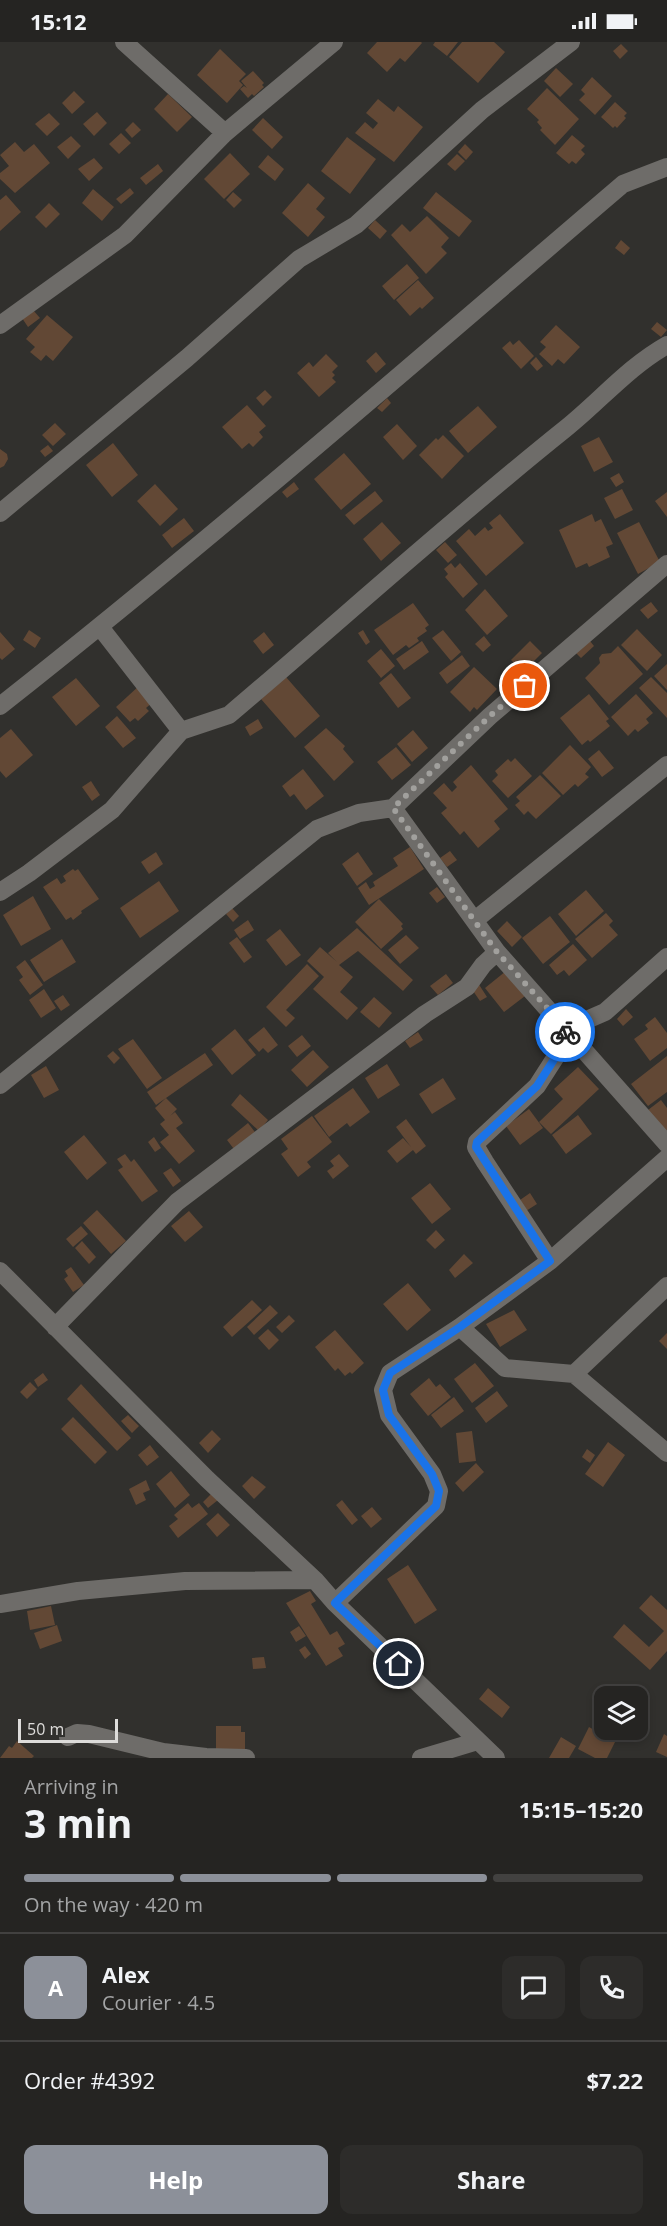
<!DOCTYPE html>
<html lang="en">
<head>
<meta charset="utf-8">
<style>
	:root { --surface:#252422; --page:#2d2c2a; --text:#f1f3f6; --muted:#a3a4a5; --line:#424140; --accent:#8c9099 }
	body { margin:0; font-family:"Open Sans",sans-serif; background:var(--page); color:var(--text); height:100vh; display:flex; flex-direction:column; font-size:22px; white-space:nowrap }
	* { box-sizing:border-box; margin:0 }
	p { font-size:20px; color:var(--muted) }
	.icon { flex:none; width:33px; height:33px; fill:none; stroke:currentColor; stroke-width:2; stroke-linecap:round; stroke-linejoin:round }
	.map { position:relative; height:1716px; overflow:hidden }
	.sheet { display:flex; flex-direction:column; background:var(--surface); flex:1 }
	.sheet>* { flex:none }
	.fabs { position:absolute; left:594px; top:1644px; display:grid; gap:12px }
	.fabs a { display:grid; place-items:center; width:54px; height:54px; border-radius:12px; background:var(--surface); box-shadow:0 3px 9px #0003,0 0 0 2px var(--line); font-size:30px }
	.scale { position:absolute; left:18px; bottom:15px; width:100px; box-sizing:border-box; padding-left:6px; border:3px solid #dddcda; border-top:0; font-size:16px; line-height:21px; white-space:nowrap; color:#dddcda; -webkit-text-stroke:4px #31302d; paint-order:stroke }
	.pin { position:absolute; display:grid; place-items:center; width:51px; height:51px; color:#fff; margin:-26px; border:3px solid #fff; border-radius:50%; box-shadow:0 2px 6px #0007 }
	.courier { position:absolute; display:grid; place-items:center; width:60px; height:60px; margin:-30px; border:4px solid #1a73e8; border-radius:50%; background:#fff; color:#222; box-shadow:0 2px 8px #0007 }
	.overview em { font-style:normal; font-weight:700 }
	.overview div { display:flex; flex-direction:column-reverse }
	.overview { display:flex; align-items:center; justify-content:space-between; height:102px; padding:0 24px }
	h1 { font-size:39px; font-weight:700; line-height:45px }
	.bar { display:grid; grid-template-columns:repeat(4,1fr); gap:9px 6px; align-content:center; height:72px; padding:0 24px }
	.bar i { height:8px; border-radius:4px; background:var(--line) }
	.bar .on { background:var(--accent) }
	.bar p { grid-column:span 4 }
	.line { display:flex; align-items:center; gap:15px; padding:0 24px; border-top:2px solid var(--line) }
	.line div { flex:1 }
	.round { display:grid; place-items:center; flex:none; width:63px; height:63px; border-radius:12px; background:var(--page) }
	.primary-button { display:flex; gap:12px; margin-top:auto; padding:12px 24px }
	.primary-button a { flex:1; height:69px; border-radius:12px; background:var(--accent); color:#fff; font-size:24px; font-weight:700; line-height:69px; text-align:center }
	.primary-button a+a { background:var(--page); color:var(--text) }
	.status { display:flex; justify-content:space-between; align-items:center; height:42px; padding:0 30px; background:var(--surface); direction:ltr }
	.status svg { height:16px; fill:currentColor }
	.map>svg:first-child { display:block }
	.building { fill:#624835 }
	.lines { fill:none; stroke-linecap:round; stroke-linejoin:round }
	.minor { stroke:#6e6c69; stroke-width:18 }
	.done { stroke:#a1a09d; stroke-width:6; stroke-dasharray:0 10.8 }
	.route { stroke:#1a73e8; stroke-width:8 }
</style>
</head>
<body>
<div class="status"><b>15:12</b><svg viewBox="0 0 49 12"><path d="M0 12V9h3v3zM5 12V6h3v6zM10 12V3h3v9zM15 12V0h3v12zM26 1h20v11H26zM47 4h2v5h-2z"/></svg></div>
<div class="map">
<svg width="667" height="1716" viewBox="0 0 667 1716">
	<rect width="100%" height="100%" fill="#31302d"/>
	<path class="building" d="M377 0H421L422 1 405 20 400 16 387 30 367 11Z
		M435 0H458L447 14 433 3Z
		M462 0H494L505 10 478 41 449 15Z
		M621 2 628 9 620 17 613 9Z
		M220 7 246 32 239 39 243 43 227 61 197 33Z
		M556 26 573 42 560 55 544 39Z
		M253 29 264 41 262 43 264 45 254 54 252 52 248 56 240 47 244 44 247 46 241 39Z
		M592 35 612 54 595 73 579 58 585 52 581 48Z
		M547 46 579 77 555 103 540 88 542 86 537 80 539 78 527 67Z
		M74 49 85 60 72 72 62 61Z
		M168 52 192 75 177 90 154 67Z
		M378 57 394 70 398 64 423 85 394 120 355 91 365 80 373 87 378 81 366 71Z
		M615 60 627 71 624 74 626 76 617 86 615 84 613 86 601 75Z
		M97 70 107 81 94 94 83 82Z
		M49 71 60 82 47 94 35 82Z
		M263 76 283 95 272 107 252 88Z
		M133 80 141 88 132 96 125 88Z
		M121 91 131 101 119 112 109 102Z
		M572 93 585 104 581 108 585 112 576 122 572 119 569 122 556 111Z
		M71 94 81 104 68 117 57 105Z
		M347 95 376 117 350 152 321 129Z
		M15 100 24 110 34 102 50 121 15 151 0 137V131L9 124 0 113Z
		M465 102 473 110 466 118 458 110Z
		M230 111 250 132 224 157 204 137Z
		M457 112 465 119 455 129 447 122Z
		M268 113 284 127 275 139 258 125Z
		M94 116 103 126 89 139 78 127Z
		M158 122 163 129 146 143 140 136Z
		M308 141 325 156 316 167 325 175 308 195 282 171Z
		M130 146 134 151 121 162 116 157Z
		M93 147 114 165 102 179 82 161Z
		M233 150 242 158 234 166 226 158Z
		M436 150 472 179 459 195 423 166Z
		M6 153 21 170 0 189V158Z
		M49 161 60 172 46 186 35 175Z
		M427 174 449 196 441 205 447 211 426 232 391 193 402 182 410 190Z
		M375 178 387 189 380 197 368 186Z
		M621 198 630 206 624 213 615 206Z
		M407 222 419 236 394 258 382 244Z
		M418 238 434 256 422 267 420 265 410 274 396 258Z
		M33 268 40 276 28 285 22 276Z
		M47 273 73 295 53 319 46 313 41 319 30 310 35 305 26 297Z
		M657 280 667 288 661 295 651 287Z
		M556 283 580 305 564 322 558 317 552 324 539 312 546 305 540 300Z
		M519 298 534 314 521 327 502 306 510 299 513 303Z
		M376 310 386 322 376 331 366 319Z
		M326 312 338 324 332 330 335 333 332 336 336 340 319 355 297 331 309 320 313 325Z
		M536 315 543 324 537 329 530 321Z
		M265 348 272 355 263 364 256 356Z
		M387 356 391 361 382 370 377 366Z
		M247 363 266 384 259 390 263 395 253 405 249 401 242 407 222 385Z
		M478 364 497 385 468 411 449 389Z
		M55 381 66 392 53 404 42 393Z
		M397 382 417 404 403 418 383 395Z
		M443 393 464 414 442 437 419 413 436 396 438 398Z
		M599 395 613 420 594 430 581 404Z
		M113 401 138 433 112 455 86 423Z
		M48 403 53 409 45 415 40 409Z
		M0 407 7 412 8 417 4 424 0 426Z
		M344 411 371 442 341 468 314 437Z
		M619 431 624 440 616 445 610 436Z
		M294 440 299 447 287 456 282 450Z
		M155 442 178 467 160 484 137 459Z
		M622 447 633 468 615 477 604 456Z
		M375 449 383 459 354 483 345 473Z
		M667 450V475L655 459Z
		M500 472 524 501 486 534 456 499 469 487 475 494 485 485 488 489 493 486 489 481Z
		M592 472 595 480 601 477 613 502 606 505 610 515 589 525 587 521 576 526 559 488Z
		M184 476 194 489 172 506 162 493Z
		M382 480 401 501 381 519 363 497Z
		M639 480 660 520 638 532 617 491Z
		M445 500 457 513 448 521 436 508Z
		M451 521 455 526 460 521 478 542 463 556 445 535 448 532 444 527Z
		M485 547 508 574 487 593 465 568Z
		M651 560 658 569 648 577 640 568Z
		M413 561 429 583 425 586 427 589 417 596 419 599 409 606 406 603 393 613 374 588Z
		M637 587 662 613 647 629 621 603Z
		M29 588 41 596 35 606 23 598Z
		M363 588 370 600 366 603 358 591Z
		M443 588 461 610 451 619 432 596Z
		M0 590 15 607 2 618 0 616Z
		M264 590 274 603 263 612 253 599Z
		M484 594 491 603 483 610 475 602Z
		M422 599 429 610 404 628 396 617Z
		M530 599 542 611 523 630 511 618Z
		M590 599 594 604 581 616 576 611Z
		M618 604 643 632 609 663 585 636 600 621 599 616 602 612 611 611Z
		M381 607 395 624 381 636 367 619Z
		M462 613 470 624 447 642 439 631Z
		M667 622V648L654 634Z
		M474 625 497 647 477 668 474 665 470 670 450 650Z
		M391 631 411 656 398 666 379 641Z
		M286 635 320 674 295 696 261 657Z
		M651 635 667 651V676L639 646Z
		M76 636 100 664 76 684 52 655Z
		M140 643 154 659 146 666 149 669 138 679 135 676 130 680 116 665Z
		M589 652 609 677 606 679 610 684 590 700 588 698 582 703 560 676Z
		M636 652 653 671 646 677 649 681 638 690 635 687 628 694 611 675Z
		M117 674 136 696 123 706 105 685Z
		M258 677 263 686 250 694 245 685Z
		M326 686 345 704 343 707 354 720 334 739 304 705Z
		M11 687 33 713 6 736 0 729V696Z
		M413 688 428 706 412 720 397 702Z
		M570 703 591 725 585 732 589 735 578 745 575 742 563 753 542 731Z
		M396 705 411 723 392 738 377 720Z
		M599 708 614 726 602 735 588 717Z
		M515 716 532 734 508 756 492 739 498 733 495 729 508 717 511 720Z
		M471 723 508 767 494 779 500 787 478 806 464 789 460 793 441 771 447 766 433 751 444 741 452 750 457 745 453 740Z
		M303 727 324 754 306 768 294 752 290 755 282 744Z
		M540 733 561 754 536 777 528 769 524 773 515 763 520 759 516 755Z
		M91 739 100 753 92 759 82 745Z
		M410 805 424 827 369 863 358 846 366 840 370 847 375 844 373 840 398 824 393 816Z
		M450 809 457 818 447 825 440 816Z
		M156 810 163 822 149 832 141 820Z
		M358 810 373 832 357 844 342 822Z
		M73 827 75 829 78 827 99 857 81 869 82 871 73 878 71 875 66 878 43 845 57 836 61 842 66 839 63 834Z
		M159 839 179 869 140 896 120 866Z
		M437 845 445 855 437 861 429 851Z
		M586 848 604 869 576 894 558 872Z
		M33 854 51 887 21 904 3 873Z
		M379 857 403 882 401 884 403 887 381 907 355 880Z
		M232 866 239 874 233 880 226 872Z
		M606 871 613 879 609 883 618 893 592 916 575 897Z
		M550 874 570 900 543 922 522 896Z
		M248 878 254 888 240 897 234 888Z
		M507 879 522 895 512 905 497 889Z
		M357 886 413 938 403 949 358 909 339 923 353 935 340 950 358 966 347 978 313 947 324 935 307 919 320 905 337 920 328 911Z
		M280 887 301 913 286 924 266 898Z
		M406 893 419 906 400 922 388 908Z
		M237 895 252 915 244 921 229 901Z
		M62 897 76 920 44 940 30 918Z
		M573 902 587 918 569 934 564 928 557 933 549 923Z
		M25 918 43 943 30 953 19 938 23 935 16 925Z
		M307 922 319 934 286 968 295 976 286 985 266 965Z
		M506 929 525 954 504 970 485 946Z
		M446 932 453 941 438 953 430 944Z
		M478 941 487 955 480 959 471 946Z
		M44 947 56 966 41 976 29 958Z
		M63 953 70 963 61 969 54 959Z
		M374 955 392 971 379 986 360 970Z
		M626 967 633 975 623 984 617 977Z
		M655 975 667 991V1006L650 1019 634 997 648 987 645 983Z
		M264 985 278 1003 268 1011 263 1006 259 1010 248 998Z
		M235 987 256 1013 232 1033 211 1007Z
		M418 990 423 998 410 1006 405 999Z
		M302 993 311 1004 297 1015 288 1004Z
		M133 997 162 1036 147 1047 118 1007Z
		M313 1008 329 1025 307 1045 291 1028Z
		M113 1009 120 1016 114 1022 107 1014Z
		M205 1011 213 1023 156 1063 147 1050Z
		M667 1014V1050L648 1064 631 1042Z
		M387 1022 400 1043 378 1057 365 1036Z
		M46 1024 59 1048 44 1056 31 1033Z
		M578 1025 599 1047 551 1092 539 1080 563 1057 554 1047Z
		M443 1036 456 1057 432 1072 419 1052Z
		M353 1046 370 1070 350 1085 347 1081 329 1095 314 1074Z
		M240 1052 268 1078 259 1089 231 1063Z
		M166 1056 177 1067 170 1074 175 1070 183 1081 176 1086 195 1109 179 1122 160 1100 169 1093 160 1082 165 1078 155 1066Z
		M661 1058 667 1066V1093L648 1068Z
		M529 1067 543 1086 520 1103 506 1084Z
		M578 1073 592 1092 566 1112 552 1093Z
		M312 1074 332 1100 307 1120 311 1125 298 1135 281 1112 288 1107 281 1097Z
		M406 1077 426 1104 416 1112 413 1108 397 1121 387 1109 403 1096 411 1105 396 1085Z
		M248 1081 258 1094 237 1111 227 1098Z
		M84 1093 107 1121 87 1138 64 1110Z
		M154 1095 161 1106 155 1110 148 1100Z
		M125 1112 131 1120 134 1117 158 1149 142 1160 118 1128 123 1125 117 1117Z
		M339 1112 349 1124 333 1137 327 1129 334 1124 330 1119Z
		M171 1126 181 1139 173 1145 163 1131Z
		M430 1141 451 1167 432 1182 411 1156Z
		M530 1151 537 1162 526 1169 520 1158Z
		M97 1168 126 1199 111 1212 83 1181Z
		M189 1169 203 1185 185 1200 171 1184Z
		M81 1184 88 1192 73 1205 66 1197Z
		M436 1188 445 1198 435 1207 426 1198Z
		M82 1199 96 1215 89 1222 75 1206Z
		M464 1212 473 1221 455 1236 449 1228Z
		M71 1225 84 1243 73 1250 64 1237 68 1234 65 1229Z
		M408 1241 431 1268 407 1289 383 1262Z
		M252 1258 262 1268 232 1295 223 1285Z
		M270 1263 278 1271 254 1293 247 1285Z
		M514 1268 527 1288 500 1305 486 1282Z
		M289 1273 295 1279 282 1291 276 1285Z
		M268 1287 279 1298 269 1308 258 1296Z
		M335 1288 364 1321 352 1332 350 1330 345 1334 338 1326 335 1329 315 1305Z
		M667 1291V1307L659 1299Z
		M475 1321 494 1344 472 1361 454 1337Z
		M43 1331 48 1338 38 1345 34 1338Z
		M429 1336 436 1345 440 1342 451 1355 428 1374 410 1352Z
		M30 1340 37 1347 27 1357 20 1350Z
		M81 1342 131 1396 117 1409 67 1357Z
		M497 1349 508 1364 486 1381 475 1366Z
		M454 1355 464 1369 441 1386 431 1373Z
		M128 1373 139 1384 132 1391 121 1379Z
		M73 1375 107 1410 95 1422 61 1387Z
		M212 1388 221 1397 208 1411 199 1401Z
		M472 1389 476 1419 459 1421 456 1391Z
		M608 1400 625 1413 603 1445 585 1432Z
		M150 1403 159 1415 147 1424 138 1413Z
		M587 1407 595 1413 590 1421 582 1415Z
		M476 1421 484 1430 463 1450 455 1441Z
		M171 1429 190 1453 175 1466 156 1442Z
		M252 1434 266 1445 254 1457 242 1444Z
		M146 1438 150 1448 143 1451 146 1458 136 1463 129 1447Z
		M212 1451 218 1458 208 1466 203 1460Z
		M342 1458 358 1478 352 1483 336 1463Z
		M188 1461 192 1466 199 1461 208 1472 178 1496 169 1484 178 1477 174 1473Z
		M372 1465 382 1477 371 1486 361 1474Z
		M218 1471 230 1483 217 1495 206 1482Z
		M408 1523 437 1568 415 1582 387 1537Z
		M310 1549 316 1559 311 1562 330 1593 337 1589 345 1602 338 1606 343 1614 326 1624 286 1561Z
		M651 1553 667 1568V1609L650 1628 613 1595 624 1582 649 1605 664 1589 639 1566Z
		M51 1564 55 1583 30 1588 27 1569Z
		M57 1583 62 1599 40 1607 34 1591Z
		M299 1584 306 1594 296 1600 290 1590Z
		M305 1604 311 1612 305 1617 299 1608Z
		M264 1615 266 1626 253 1627 252 1616Z
		M488 1646 510 1665 502 1676 479 1657Z
		M216 1684H241V1690H245V1707H216Z
		M589 1685 615 1700 607 1716H595L578 1707Z
		M664 1692 667 1694V1715L656 1710Z
		M561 1695 576 1704 569 1716H549Z
		M17 1699 34 1714 32 1716H0L9 1704 12 1706Z"/>
	<g class="lines">
		<path class="minor" d="M124 0 225 91
			M0 283 125 193 225 91 334 0
			M0 471 187 316 299 217 356 183 482 68 571 0
			M100 585 181 689
			M0 664C213 496 417 318 623 142L667 125
			M393 766 490 674 667 522
			M0 850 29 831 112 768 181 689 229 673C341 578 450 479 565 387 600 359 628 325 667 303
			M475 878 667 723
			M0 1043 317 787 359 771 393 766 497 910 667 1102
			M550 1219 485 1120 476 1105 477 1100 537 1044 555 1016 566 987 605 970 667 915
			M0 1229 207 1437 315 1538 335 1561 496 1716
			M55 1285 177 1160 425 972 467 945 483 923 497 910
			M460 1285 505 1326 574 1332 667 1411
			M574 1332 667 1244
			M335 1561 436 1464 439 1449 432 1432 389 1373 383 1348 390 1331 460 1285 550 1219 667 1116
			M0 1562 78 1549 185 1539 315 1538
			M68 1695 77 1691 89 1692 163 1710 206 1715 246 1716
			M421 1716 478 1699"/>
	</g>
	<g class="lines">
		<path class="done" d="M525 644 490 674 393 766 497 910 566 987 565 990"/>
		<path class="route" d="M399 1622 335 1561 436 1464 439 1449 432 1432 389 1373 383 1348 390 1331 460 1285 550 1219 476 1105 477 1100 537 1044 555 1016 565 990"/>
	</g>
</svg>
<div class="fabs">
<a><svg class="icon" aria-label="layers" viewBox="0 0 24 24"><path d="M12 4l9 5-9 5-9-5zM3 14l9 5 9-5"/></svg></a>
</div>
<div class="scale">50 m</div>
<div class="pin" style="left:525px;top:644px;background:#ea580c"><svg class="icon" aria-label="bag" viewBox="0 0 24 24"><path d="M5 8h14l-1 12H6zM9 8a3 3 0 0 1 6 0"/></svg></div>
<div class="pin" style="left:399px;top:1622px;background:#1f2937"><svg class="icon" aria-label="home" viewBox="0 0 24 24"><path d="M3 11l9-7 9 7M6 9v11h12V9"/></svg></div>
<div class="courier" style="left:565px;top:990px"><svg class="icon" aria-label="bike" viewBox="0 0 24 24"><circle cx="6" cy="16" r="4"/><circle cx="18" cy="16" r="4"/><path d="M6 16l4-8h5l3 8M10 8l3 8H6M13 5h3"/></svg></div>
</div>
<section class="sheet">
<div class="overview"><div><h1>3 min</h1><p>Arriving in</p></div><em>15:15–15:20</em></div>
<div class="bar"><i class="on"></i><i class="on"></i><i class="on"></i><i></i><p>On the way · 420 m</p></div>
<div class="line" style="height:108px"><b class="round" style="background:var(--accent);color:#fff">A</b><div><b>Alex</b><p>Courier · 4.5</p></div><a class="round"><svg class="icon" aria-label="chat" viewBox="0 0 24 24"><path d="M4 5h16v11H9l-5 4z"/></svg></a><a class="round"><svg class="icon" aria-label="phone" viewBox="0 0 24 24"><path d="M5 4h4l2 5-3 2q2 4 5 5l2-3 5 2v4C11 20 4 13 5 4z"/></svg></a></div>
<div class="line" style="height:78px"><div>Order #4392</div><b>$7.22</b></div>
<div class="primary-button"><a>Help</a><a>Share</a></div>
</section>
</body>
</html>
